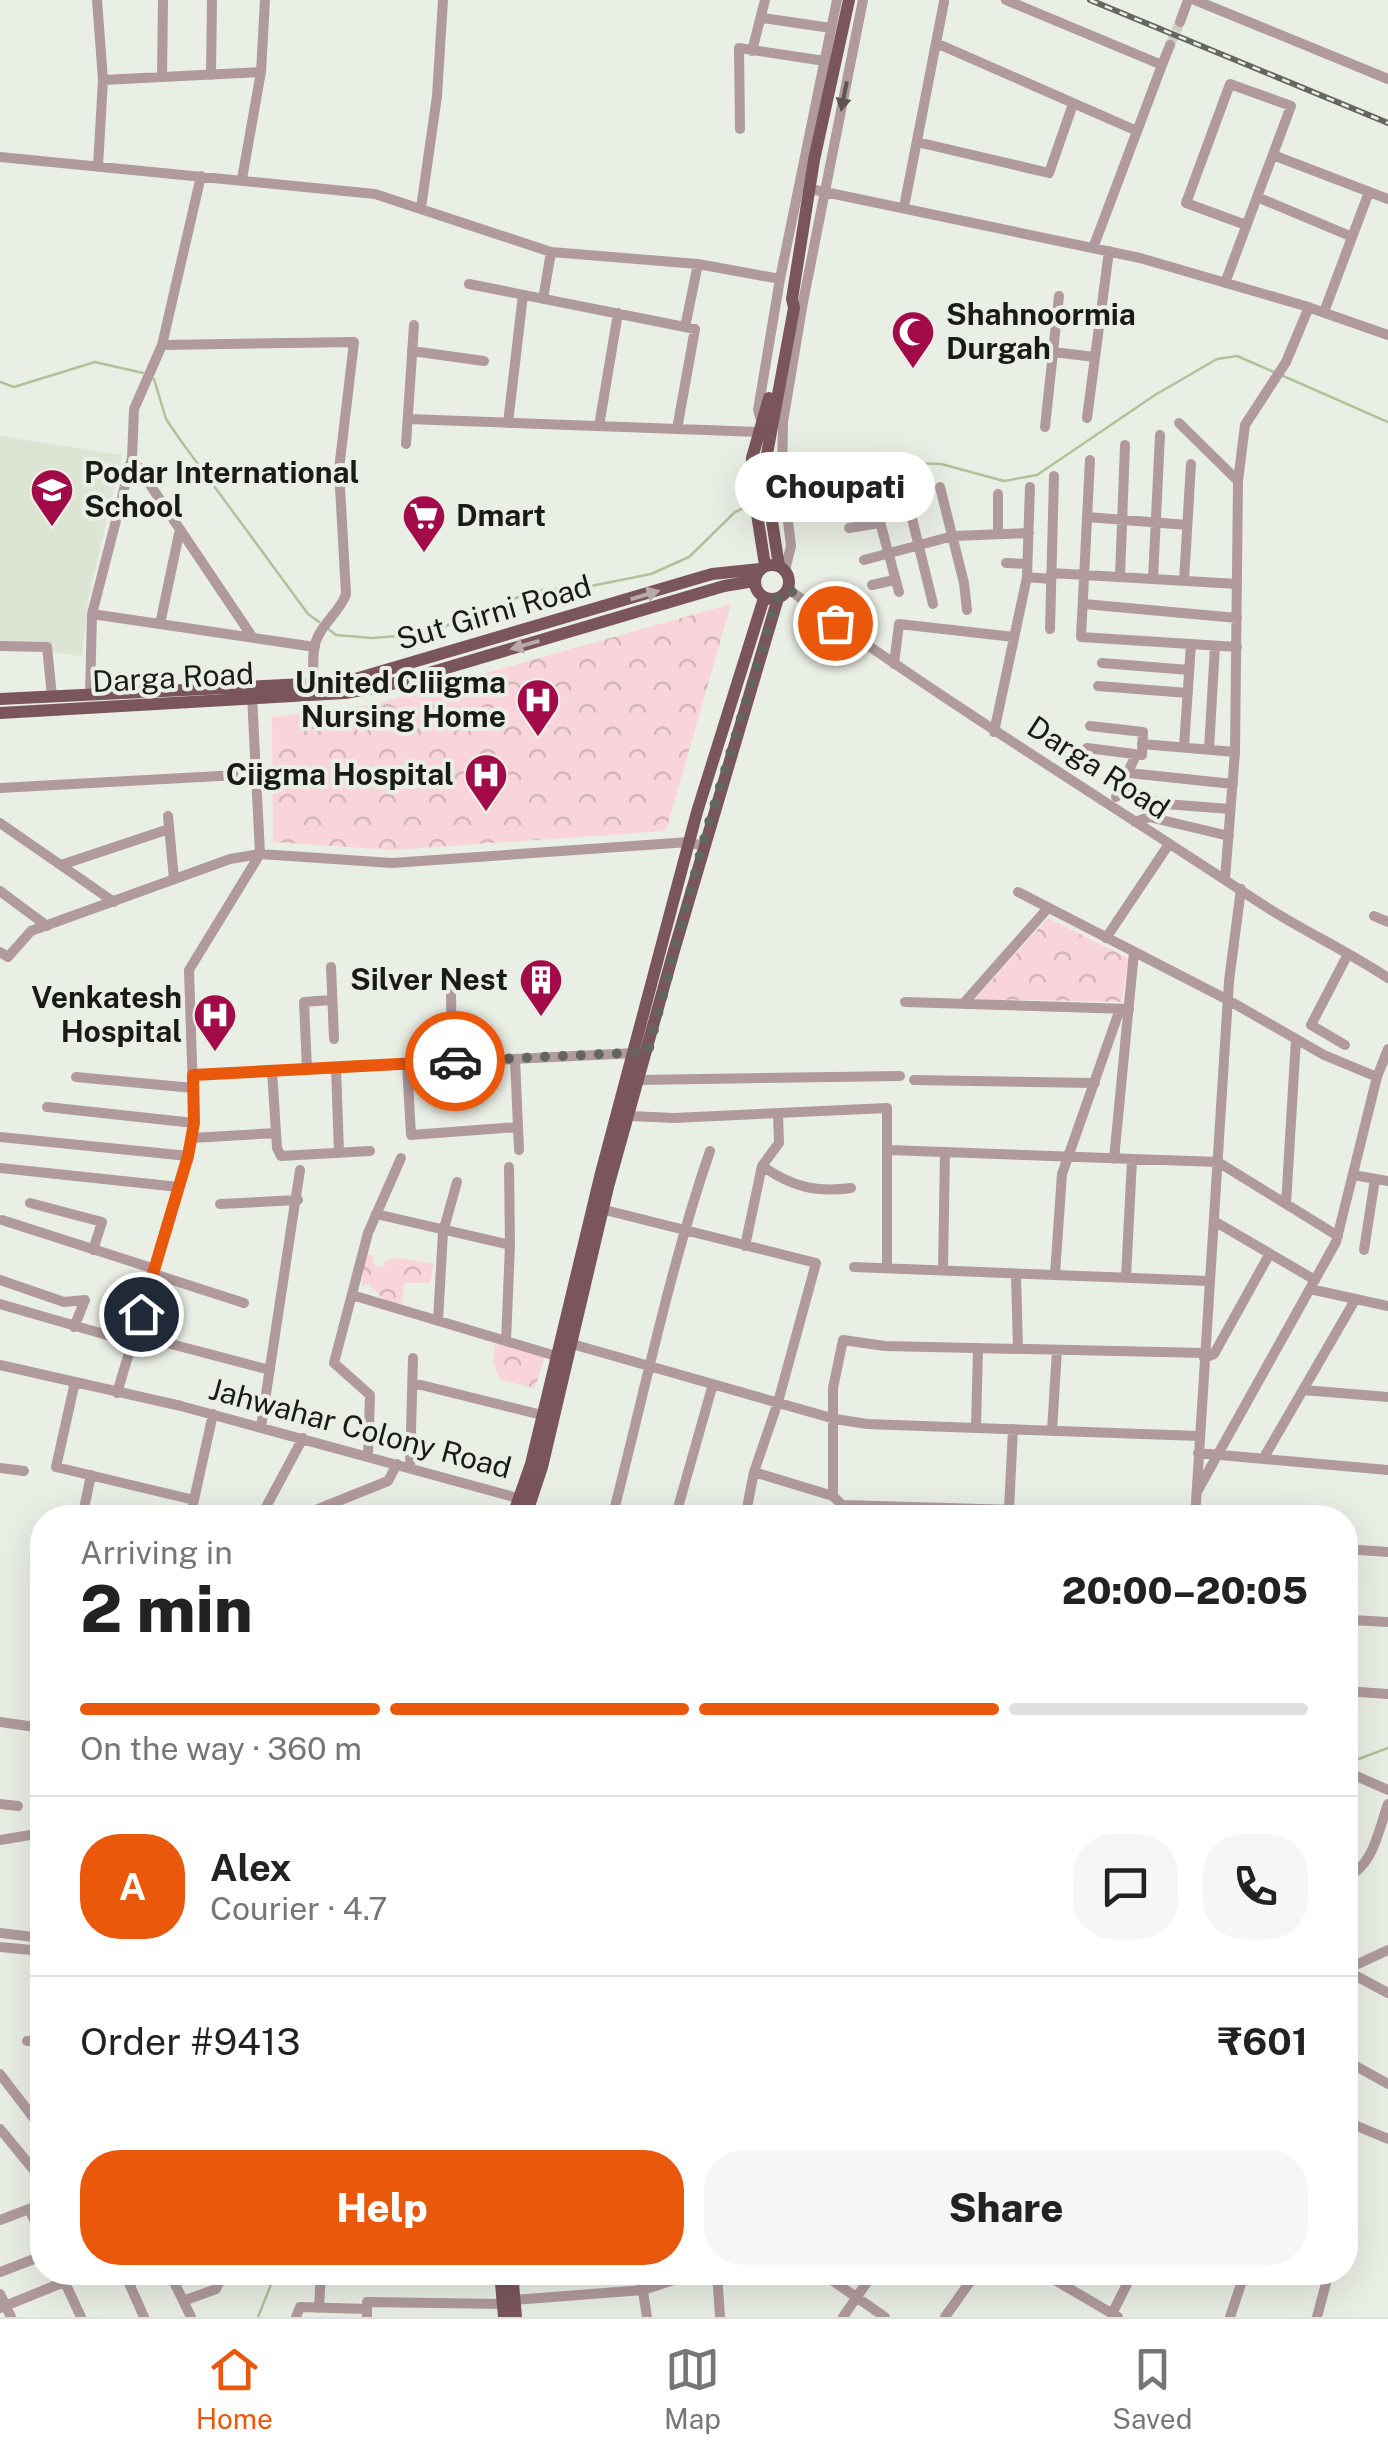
<!DOCTYPE html>
<html lang="en">
<head>
<meta charset="utf-8">
<style>
	:root { --surface:#fff; --page:#f6f6f6; --text:#222; --muted:#767676; --line:#e0e0e0; --accent:#ea580c }
	body { margin:0; font-family:"Public Sans",sans-serif; background:var(--page); color:var(--text); height:100vh; display:flex; flex-direction:column; font-size:38px; white-space:nowrap }
	* { box-sizing:border-box; margin:0 }
	p { font-size:32px; color:var(--muted) }
	.icon { flex:none; width:55px; height:55px; fill:none; stroke:currentColor; stroke-width:2; stroke-linecap:round; stroke-linejoin:round }
	.map { position:relative; flex:1; overflow:hidden }
	.drawer { position:absolute; left:30px; top:1505px; width:1328px; height:780px; display:flex; flex-direction:column; background:var(--surface); border-radius:40px; box-shadow:0 10px 40px #0002 }
	.drawer>* { flex:none }
	.pin { position:absolute; display:grid; place-items:center; width:85px; height:85px; color:#fff; margin:-42px; border:5px solid #fff; border-radius:50%; box-shadow:0 2px 10px #0007 }
	.courier { position:absolute; display:grid; place-items:center; width:100px; height:100px; margin:-50px; border:8px solid #ea580c; border-radius:50%; background:#fff; color:#222; box-shadow:0 2px 12px #0007 }
	.bubble { position:absolute; height:70px; border-radius:35px; background:var(--surface); box-shadow:0 10px 40px #0002; font-size:32px; font-weight:800; line-height:70px; text-align:center }
	.head em { font-style:normal; font-weight:800 }
	.head div { display:flex; flex-direction:column-reverse }
	.head { display:flex; align-items:center; justify-content:space-between; height:170px; padding:0 50px }
	h1 { font-size:65px; font-weight:800; line-height:75px }
	.bar { display:grid; grid-template-columns:repeat(4,1fr); gap:15px 10px; align-content:center; height:120px; padding:0 50px }
	.bar i { height:12px; border-radius:8px; background:var(--line) }
	.bar .current { background:var(--accent) }
	.bar p { grid-column:span 4 }
	.line { display:flex; align-items:center; gap:25px; padding:0 50px; border-top:2px solid var(--line) }
	.line div { flex:1 }
	.round { display:grid; place-items:center; flex:none; width:105px; height:105px; border-radius:40px; background:var(--page) }
	.cta { display:flex; gap:20px; margin-top:auto; padding:20px 50px }
	.cta a { flex:1; height:115px; border-radius:40px; background:var(--accent); color:#fff; font-size:40px; font-weight:800; line-height:115px; text-align:center }
	.cta a+a { background:var(--page); color:var(--text) }
	.tab-bar { display:flex; justify-content:space-around; align-items:center; height:140px; border-top:2px solid var(--line); background:var(--surface); font-size:28px; color:var(--muted) }
	.tab-bar a { display:grid; justify-items:center; gap:5px }
	.tab-bar .current { color:var(--accent) }
	.map>svg:first-child { display:block }
	.built { fill:#dce4d4 }
	.park { fill:url(#park-crowns) }
	.lines { fill:none; stroke-linecap:round; stroke-linejoin:round }
	.stream { stroke:#afc299; stroke-width:2.5 }
	.minor-tunnel { stroke:#cbcfc6; stroke-width:10; stroke-dasharray:10 5; stroke-linecap:butt }
	.minor { stroke:#b09a9e; stroke-width:10 }
	.major { stroke:#7b555d; stroke-width:12 }
	.rail-casing { stroke:#646761; stroke-width:6 }
	.rail { stroke:#eaefe5; stroke-width:2.5; stroke-dasharray:8; stroke-linecap:butt }
	.oneway { fill:#5e5454 }
	.oneway2 { fill:#b8aaa8 }
	.done { stroke:#636560; stroke-width:10; stroke-dasharray:0 18 }
	.route { stroke:#ea580c; stroke-width:12 }
	.labels { text-anchor:middle; stroke-width:8; stroke-linejoin:round; paint-order:stroke }
	.poi-label { font-size:30px; font-weight:bold; fill:#1a1b18; stroke:#eaefe5; text-anchor:end }
	.street-label { font-size:30px; fill:#1a1b18; stroke:#eaefe5 }
</style>
</head>
<body>
<div class="map">
<svg width="1388" height="2317" viewBox="0 0 1388 2317">
	<defs>
		<pattern id="park-crowns" width="20" height="18" patternUnits="userSpaceOnUse" patternTransform="scale(2.5)"><rect width="20" height="18" fill="#f9d4db"/><path d="M2 6a3 3 0 1 1 6 0M12 15a3 3 0 1 1 6 0" fill="none" stroke="#d5b5bb"/></pattern>
	</defs>
	<rect width="100%" height="100%" fill="#eaefe5"/>
	<path class="built" d="M0 436 122 455 88 600 82 656 0 645Z"/>
	<path class="park" d="M731 604 666 831 392 850 273 842 272 717 376 704Z
		M1048 918 1128 958 1122 1002 975 999Z
		M365 1255H373L374 1265 384 1267 385 1261 397 1258 434 1264 430 1283H404L401 1304 387 1303 369 1284 362 1285Z
		M495 1344 545 1355 535 1388 500 1380 493 1363Z"/>
	<g class="lines">
		<path class="stream" d="M1281 375 1388 422
			M154 379 166 419 181 441 308 614 319 622
			M0 382 14 387 95 362 143 373
			M786 487 802 480 910 463 941 464 1004 481 1037 475 1155 395 1217 359 1237 356 1274 372
			M326 627 336 635 372 638 426 634 533 591 591 586 651 574 689 557 735 512 752 504
			M1356 1760 1388 1748
			M258 2317 276 2272"/>
		<path class="minor-tunnel" d="M1170 45 1180 22"/>
		<path class="minor" d="M97 0 103 80 98 166
			M1006 0 1162 65 1093 248
			M1195 0 1388 79
			M763 18 831 28
			M1180 22 1188 0
			M936 43 1137 131
			M752 51 765 0
			M1162 65 1170 45
			M211 75 212 0
			M162 77 163 0
			M103 80 261 72
			M740 129 739 48 825 61
			M917 142 1049 173 1073 104
			M1273 155 1388 199
			M0 157 375 194 551 252 698 264 780 279
			M242 179 261 72 265 0
			M801 187 1140 258 1305 306 1388 335
			M1257 197 1350 236
			M904 207 944 2
			M421 208 437 96 443 0
			M1225 283 1291 106 1230 84 1186 203 1246 225
			M469 284 695 329 677 429
			M543 299 551 252
			M1324 312 1369 192
			M685 327 698 264
			M162 345 354 342 339 469 346 594C340 612 322 623 316 641 311 656 314 674 314 689
			M412 351 484 361
			M1053 352 1095 357
			M1087 418 1109 251
			M408 419 759 432
			M508 423 523 295
			M762 423 758 410 780 279 837 0
			M1179 423 1238 481
			M599 426 618 313
			M1045 427 1059 296
			M406 444 414 325
			M132 458 253 638
			M1090 460 1081 637 1237 647
			M904 486 933 604
			M940 487 964 583 967 610
			M1030 487 1027 577 1051 579
			M998 494V533
			M874 500 899 592
			M1087 517 1187 525
			M849 528 880 523
			M864 560 953 536 1029 533
			M1006 563 1027 564
			M785 570 791 546 782 472 783 422 803 302 863 0
			M1051 573 1237 584
			M1120 577 1125 445
			M1153 579 1160 435
			M1184 581 1191 464
			M872 585 894 580
			M788 589C940 699 1100 797 1257 901 1299 929 1346 950 1388 978
			M1084 604 1237 618
			M92 614 315 647
			M160 624 180 529
			M1050 629 1054 476
			M0 646 47 647 52 696
			M1102 663 1189 670
			M894 664 899 624 1014 637
			M1098 686 1188 693
			M90 695 92 614 132 458 134 409 162 345 201 176
			M994 732 1027 577
			M1142 744 1235 752
			M1184 747 1191 644
			M1087 748 1142 755 1143 732 1090 726
			M1209 749 1215 646
			M1129 773 1233 784
			M0 788 256 774
			M1119 792 1165 804 1230 809
			M1116 797 1136 755
			M168 816 174 879
			M1135 822 1149 817 1229 836
			M0 823 114 902
			M61 865 169 829
			M1225 879 1235 752 1238 481 1245 425 1286 362 1309 307
			M0 891 47 926
			M1018 892 1228 1000 1324 1055 1377 1077
			M1374 916 1388 922
			M1106 938 1169 844
			M0 952 8 957 31 931 230 859 260 854 392 863 689 842 702 846
			M331 967 334 1039
			M451 991 452 1061
			M905 1002 1129 1009
			M963 1004 1048 908
			M1345 1045 1311 1025 1348 954
			M515 1059 519 1150
			M407 1064 411 1135 518 1127
			M336 1068 339 1153
			M307 1069 304 1002 331 1000
			M272 1071 277 1148 281 1156 370 1151
			M193 1075 636 1053
			M76 1077 193 1088
			M640 1080 900 1076
			M914 1080 1095 1083
			M47 1107 194 1123
			M630 1116 674 1118 887 1108V1268
			M0 1137 188 1156
			M192 1138 276 1133
			M889 1150 1218 1162 1338 1236
			M1114 1159 1134 952
			M762 1166C791 1186 815 1193 851 1188
			M0 1168 179 1187
			M1353 1175 1388 1181
			M30 1203 102 1222 93 1250
			M220 1204 298 1200
			M1286 1204 1296 1039
			M605 1210 816 1263 778 1402 754 1472 745 1518
			M376 1214 510 1245
			M2 1220 155 1269
			M1214 1221 1315 1280
			M745 1246 762 1166 779 1143 778 1113
			M1364 1250 1375 1179
			M854 1267 1209 1281
			M943 1270 945 1152
			M154 1274 244 1303
			M1055 1274 1062 1174 1120 1009
			M1016 1275 1018 1349
			M1126 1277 1132 1160
			M0 1280 64 1302 85 1300 74 1327
			M1310 1289 1388 1306
			M352 1295 556 1356
			M0 1304 131 1342
			M438 1321 443 1232 457 1182
			M133 1334 270 1370
			M506 1341 510 1245 509 1167
			M572 1344 835 1419 867 1424 1199 1436
			M1204 1358 1214 1354 1269 1255
			M0 1365 181 1406 525 1500
			M75 1382 56 1467 194 1500
			M413 1383 542 1415
			M1303 1390 1388 1397
			M117 1393 188 1156 194 1123 189 970 260 854 252 695
			M261 1427 300 1170
			M976 1428 978 1348
			M1052 1431 1057 1350
			M1198 1453 1388 1470
			M368 1456 370 1395 334 1363 368 1233 401 1158
			M1263 1459 1355 1300
			M0 1468 24 1471
			M410 1468 413 1358
			M754 1472 833 1496
			M1198 1490 1336 1242 1377 1077 1388 1049
			M1009 1509 1013 1429
			M1195 1515 842 1505 833 1496V1388L843 1340 885 1346 1205 1353
			M82 1518 91 1475
			M190 1518 213 1414
			M260 1518 303 1438
			M296 1518 388 1481 397 1464
			M612 1518C644 1395 669 1270 710 1151
			M675 1518 713 1384
			M1195 1518 1229 981 1241 889
			M1345 1549 1388 1552
			M1352 1620 1388 1622
			M1345 1691 1388 1694
			M0 1722 42 1728
			M1345 1771 1388 1790
			M0 1804 18 1806
			M0 1840 42 1833
			M1345 1878C1374 1866 1378 1831 1388 1804
			M0 1933 42 1938
			M0 1947 42 1951
			M1345 1970 1388 1993
			M1345 1970 1388 1950
			M27 2041H42
			M1345 2060 1388 2084
			M0 2074 42 2129
			M1345 2121 1388 2139
			M0 2129 42 2180
			M1345 2203V2202
			M29 2209 42 2236
			M0 2220 42 2204
			M0 2272 42 2256
			M60 2272 81 2317
			M124 2272 144 2317
			M169 2272 191 2317
			M640 2272 647 2317
			M717 2272 720 2317
			M820 2272 885 2317
			M1041 2272 1118 2317
			M0 2294 11 2317
			M514 2300 643 2290 698 2272
			M183 2301 216 2289 224 2272
			M0 2308 64 2282
			M319 2308 321 2272
			M1112 2314 1133 2272
			M296 2317 300 2307 367 2309
			M367 2317V2302L503 2304
			M843 2317 874 2272
			M945 2317 977 2272
			M1230 2317 1245 2272
			M1317 2317 1329 2272"/>
		<path class="major" d="M755 582a17 17 0 1 1 34 0a17 17 0 1 1-34 0Z
			M765 565 751 476 752 458 769 398
			M779 566 764 470 794 308 792 299 814 160 849 0
			M0 699 345 682 712 574 760 569
			M0 713 345 693 385 686 724 586 754 581
			M512 1518 531 1464 601 1173 697 812 764 598
			M525 1518 542 1467 608 1187 673 954 778 598
			M500 2272 504 2317
			M512 2272 516 2317"/>
		<g class="rail-casing">
			<path id="rail" d="M1090 0 1388 123"/>
		</g>
		<use href="#rail" class="rail"/>
	</g>
	<defs><path id="oneway-solid" d="M-6-.8H1V-3.2L6.5 0L1 3.2V.8H-6Z" transform="scale(2.5)"/></defs>
	<use class="oneway" href="#oneway-solid" transform="translate(844 96) rotate(101)"/>
	<g class="oneway2">
		<use href="#oneway-solid" transform="translate(645 595) rotate(-17)"/>
		<use href="#oneway-solid" transform="translate(525 645) rotate(164)"/>
	</g>
	<g class="lines">
		<path class="done" d="M455 1061 648 1052 706 832 778 598 788 589 835 623"/>
		<path class="route" d="M141 1314 188 1156 194 1123 193 1075 455 1061"/>
	</g>
	<defs>
		<g id="mosque-pin" transform="scale(2.25)"><path d="M0 17L-7.5 6A9.5 9.5 0 1 1 7.5 6Z" fill="#a20a4a" stroke="#eaefe5"/><path d="M3.5-4.9A6 6 0 1 0 3.5 4.9A5 5 0 1 1 3.5-4.9Z" fill="#fff"/></g>
		<g id="school-pin" transform="scale(2.25)"><path d="M0 17L-7.5 6A9.5 9.5 0 1 1 7.5 6Z" fill="#a20a4a" stroke="#eaefe5"/><path d="M0-5L7-2L0 1L-7-2ZM-4 1L0 2.5L4 1V4Q0 6-4 4Z" fill="#fff"/></g>
		<g id="supermarket-pin" transform="scale(2.25)"><path d="M0 17L-7.5 6A9.5 9.5 0 1 1 7.5 6Z" fill="#a20a4a" stroke="#eaefe5"/><path d="M-6-5.5h2.5l.6 2H6L4.5 2H-2.5L-4.4-4H-6ZM-1.5 3.2a1.3 1.3 0 1 0 .1 0ZM3 3.2a1.3 1.3 0 1 0 .1 0Z" fill="#fff"/></g>
		<g id="hospital-pin" transform="scale(2.25)"><path d="M0 17L-7.5 6A9.5 9.5 0 1 1 7.5 6Z" fill="#a20a4a" stroke="#eaefe5"/><path d="M-5-5h3v3.5h4V-5h3V5h-3V1.5h-4V5h-3Z" fill="#fff"/></g>
		<g id="building-pin" transform="scale(2.25)"><path d="M0 17L-7.5 6A9.5 9.5 0 1 1 7.5 6Z" fill="#a20a4a" stroke="#eaefe5"/><path d="M-4-6H4V6H1V3H-1V6H-4ZM-2.5-4.3h1.7v1.8h-1.7ZM.8-4.3h1.7v1.8H.8ZM-2.5-1h1.7V.8h-1.7ZM.8-1h1.7V.8H.8Z" fill="#fff"/></g>
	</defs>
	<g fill-rule="evenodd">
		<use href="#mosque-pin" x="913" y="332"/>
		<use href="#school-pin" x="52" y="490"/>
		<use href="#supermarket-pin" x="424" y="516"/>
		<use href="#hospital-pin" x="538" y="700"/>
		<use href="#hospital-pin" x="486" y="775"/>
		<use href="#building-pin" x="541" y="980"/>
		<use href="#hospital-pin" x="215" y="1015"/>
	</g>
	<g class="labels">
		<g class="poi-label">
			<text x="946" y="325" text-anchor="start">Shahnoormia<tspan x="946" dy="34">Durgah</tspan></text>
			<text x="84" y="483" text-anchor="start">Podar International<tspan x="84" dy="34">School</tspan></text>
			<text x="456" y="526" text-anchor="start">Dmart</text>
			<text x="506" y="693">United CIiigma<tspan x="506" dy="34">Nursing Home</tspan></text>
			<text x="454" y="785">Ciigma Hospital</text>
			<text x="508" y="990">Silver Nest</text>
			<text x="182" y="1008">Venkatesh<tspan x="182" dy="34">Hospital</tspan></text>
		</g>
		<g class="street-label">
			<text transform="translate(494 613) rotate(-16)" y="10">Sut Girni Road</text>
			<text transform="translate(173 678) rotate(-3)" y="10">Darga Road</text>
			<text transform="translate(1098 768) rotate(33)" y="10">Darga Road</text>
			<text transform="translate(360 1429) rotate(15)" y="10">Jahwahar Colony Road</text>
		</g>
	</g>
</svg>
<div class="pin" style="left:835px;top:623px;background:#ea580c"><svg class="icon" aria-label="bag" viewBox="0 0 24 24"><path d="M5 8h14l-1 12H6zM9 8a3 3 0 0 1 6 0"/></svg></div>
<div class="pin" style="left:141px;top:1314px;background:#1f2937"><svg class="icon" aria-label="home" viewBox="0 0 24 24"><path d="M3 11l9-7 9 7M6 9v11h12V9"/></svg></div>
<div class="courier" style="left:455px;top:1061px"><svg class="icon" aria-label="car" viewBox="0 0 24 24"><path d="M5 17H2v-5l4-1 3-4h7l3 4 3 1v5h-3M9 17h6M6 11h13"/><circle cx="7" cy="17" r="2"/><circle cx="17" cy="17" r="2"/></svg></div>
<div class="bubble" style="left:735px;top:452px;width:200px">Choupati</div>
<section class="drawer">
<div class="head"><div><h1>2 min</h1><p>Arriving in</p></div><em>20:00–20:05</em></div>
<div class="bar"><i class="current"></i><i class="current"></i><i class="current"></i><i></i><p>On the way · 360 m</p></div>
<div class="line" style="height:180px"><b class="round" style="background:var(--accent);color:#fff">A</b><div><b>Alex</b><p>Courier · 4.7</p></div><a class="round"><svg class="icon" aria-label="chat" viewBox="0 0 24 24"><path d="M4 5h16v11H9l-5 4z"/></svg></a><a class="round"><svg class="icon" aria-label="phone" viewBox="0 0 24 24"><path d="M5 4h4l2 5-3 2q2 4 5 5l2-3 5 2v4C11 20 4 13 5 4z"/></svg></a></div>
<div class="line" style="height:130px"><div>Order #9413</div><b>₹601</b></div>
<div class="cta"><a>Help</a><a>Share</a></div>
</section>
</div>
<nav class="tab-bar">
<a class="current"><svg class="icon" aria-label="home" viewBox="0 0 24 24"><path d="M3 11l9-7 9 7M6 9v11h12V9"/></svg>Home</a>
<a><svg class="icon" aria-label="map" viewBox="0 0 24 24"><path d="M3 6l6-2 6 2 6-2v14l-6 2-6-2-6 2zM9 4v14M15 6v14"/></svg>Map</a>
<a><svg class="icon" aria-label="saved" viewBox="0 0 24 24"><path d="M7 4h10v16l-5-4-5 4z"/></svg>Saved</a>
</nav>
</body>
</html>
